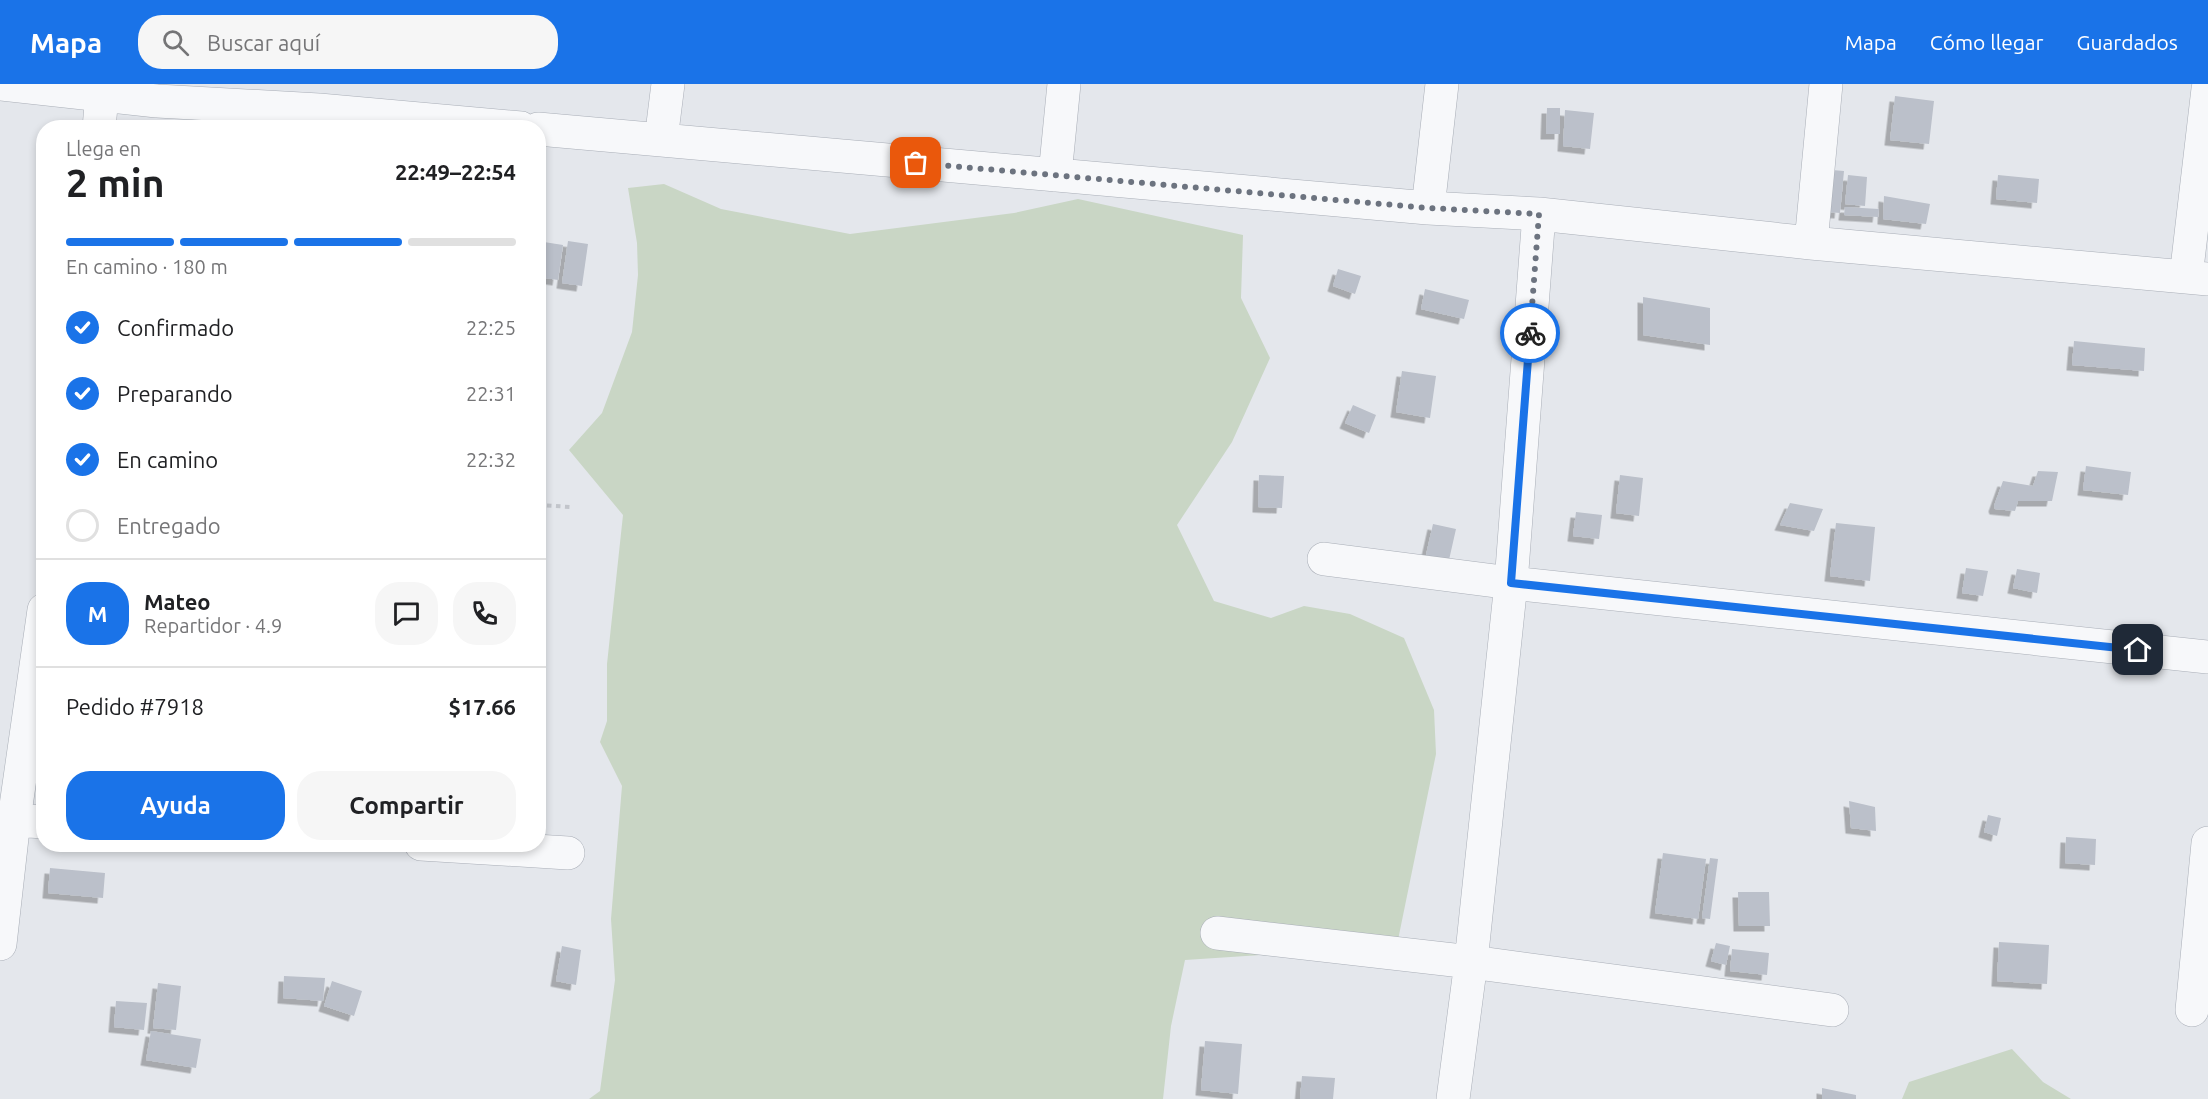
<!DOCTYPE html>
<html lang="es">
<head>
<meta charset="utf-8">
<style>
	:root { --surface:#fff; --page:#f6f6f6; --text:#202124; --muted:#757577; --line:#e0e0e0; --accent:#1a73e8 }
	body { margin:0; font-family:Ubuntu,sans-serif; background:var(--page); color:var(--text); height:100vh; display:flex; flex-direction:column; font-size:22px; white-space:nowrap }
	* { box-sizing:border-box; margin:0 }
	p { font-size:20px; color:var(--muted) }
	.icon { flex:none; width:33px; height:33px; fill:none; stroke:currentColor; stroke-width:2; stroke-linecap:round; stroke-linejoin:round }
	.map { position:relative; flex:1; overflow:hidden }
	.side { position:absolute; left:36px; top:36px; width:510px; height:732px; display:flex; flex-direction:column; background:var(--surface); border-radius:24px; box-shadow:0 3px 9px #0003 }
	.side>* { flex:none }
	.pin { position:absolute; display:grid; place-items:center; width:51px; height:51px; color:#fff; margin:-26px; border-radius:12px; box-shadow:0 3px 9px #0006 }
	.courier { position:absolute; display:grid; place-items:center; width:60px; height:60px; margin:-30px; border:4px solid #1a73e8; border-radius:50%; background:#fff; color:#222; box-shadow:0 2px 8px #0007 }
	.head em { font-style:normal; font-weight:600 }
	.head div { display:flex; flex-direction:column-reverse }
	.head { display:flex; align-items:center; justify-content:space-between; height:102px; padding:0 30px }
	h1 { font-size:39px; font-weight:600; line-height:45px }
	.bar { display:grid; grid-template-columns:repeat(4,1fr); gap:9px 6px; align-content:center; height:72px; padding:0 30px }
	.bar i { height:8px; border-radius:4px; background:var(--line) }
	.bar .current { background:var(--accent) }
	.bar p { grid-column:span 4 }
	.line { display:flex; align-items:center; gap:15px; padding:0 30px; border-top:2px solid var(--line) }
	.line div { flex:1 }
	.round { display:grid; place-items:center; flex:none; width:63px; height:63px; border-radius:24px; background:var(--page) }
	ol { padding:0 30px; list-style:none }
	li { display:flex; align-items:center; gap:18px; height:66px }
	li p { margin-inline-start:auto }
	li .icon { padding:6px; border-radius:50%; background:var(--accent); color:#fff; stroke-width:4 }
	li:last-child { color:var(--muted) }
	li i { width:33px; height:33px; border:3px solid var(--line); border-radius:50% }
	.cta { display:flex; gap:12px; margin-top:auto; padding:12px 30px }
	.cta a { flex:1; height:69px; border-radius:24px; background:var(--accent); color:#fff; font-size:24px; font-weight:600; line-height:69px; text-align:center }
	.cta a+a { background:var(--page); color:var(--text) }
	header { display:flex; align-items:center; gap:36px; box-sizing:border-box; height:84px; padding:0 30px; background:var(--accent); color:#fff }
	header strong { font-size:28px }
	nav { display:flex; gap:33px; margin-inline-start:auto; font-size:21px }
	.search { width:420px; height:54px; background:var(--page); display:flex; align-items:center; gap:15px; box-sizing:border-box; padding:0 21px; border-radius:24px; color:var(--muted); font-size:22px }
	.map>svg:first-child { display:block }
	.green { fill:#c9d6c5 }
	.building { fill:#bbc0ca; filter:url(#shadow) }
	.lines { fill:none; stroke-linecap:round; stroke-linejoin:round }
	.minor-casing { stroke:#a9aeb7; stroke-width:34 }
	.path { stroke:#c2c5cb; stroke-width:4; stroke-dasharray:4.5 4.5; stroke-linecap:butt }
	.minor { stroke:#f7f8fa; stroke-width:33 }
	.done { stroke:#6c737f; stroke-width:6; stroke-dasharray:0 10.8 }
	.route { stroke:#1a73e8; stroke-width:8 }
</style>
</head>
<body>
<header>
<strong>Mapa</strong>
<div class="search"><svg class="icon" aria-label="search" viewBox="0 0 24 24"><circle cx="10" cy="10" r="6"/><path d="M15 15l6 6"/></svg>Buscar aquí</div>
<nav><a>Mapa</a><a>Cómo llegar</a><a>Guardados</a></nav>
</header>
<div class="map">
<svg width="2208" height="1015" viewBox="0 0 2208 1015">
	<defs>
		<filter id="shadow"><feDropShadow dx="-5.5" dy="5.5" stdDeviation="0" flood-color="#0004"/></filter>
	</defs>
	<rect width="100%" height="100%" fill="#e4e7ec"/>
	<path class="green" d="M664 100 721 125 850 150 1014 129 1078 115 1243 151 1241 214 1270 274 1232 358 1177 441 1214 517 1271 534 1304 522 1350 530 1404 554 1434 626 1436 670 1398 856 1361 880 1261 871 1185 876 1171 942 1163 1015H589L600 1007 615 896 611 835 622 702 600 658 607 637V580L623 431 569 366 602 329 632 248 638 191 637 159 628 104Z
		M2012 965 2043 998 2071 1015H1902L1909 998Z"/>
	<path class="building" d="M1895 12 1934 17 1929 60 1890 56Z
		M1547 24H1560V50H1546Z
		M1565 26 1594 29 1590 65 1563 62Z
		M1832 86 1844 87 1840 129 1828 128Z
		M1848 91 1867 93 1865 122 1845 120Z
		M1998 91 2039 95 2037 119 1996 115Z
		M1884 112 1930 120 1926 140 1883 135Z
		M1845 123 1879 125 1878 133 1844 131Z
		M568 157 588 160 582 202 562 199Z
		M544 158 563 161 558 196 538 193Z
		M1338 185 1361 192 1355 210 1333 202Z
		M1425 205 1469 216 1464 235 1421 225Z
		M1643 213 1710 224V261L1643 251Z
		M2074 257 2145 264 2144 287 2072 281Z
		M1402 287 1436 292 1430 334 1396 328Z
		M1353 321 1376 331 1369 349 1345 339Z
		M2086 382 2131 388 2128 411 2083 406Z
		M2038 387 2058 388 2052 417H2018L2015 427 1995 425 1994 422 2003 397 2033 402Z
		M1259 391 1284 392 1282 424 1258 423Z
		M1620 391 1643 394 1639 432 1616 429Z
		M1790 419 1823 425 1814 447 1780 441Z
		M1576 428 1602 431 1599 455 1573 452Z
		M1836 439 1875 443 1870 497 1830 492Z
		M1433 440 1456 445 1449 476 1426 471Z
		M1966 484 1988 487 1983 512 1962 509Z
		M2017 485 2040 489 2037 509 2013 504Z
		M1849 717 1875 723 1876 747 1851 744Z
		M1988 731 2001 734 1997 752 1984 748Z
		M2066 753 2096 755 2095 781 2065 779Z
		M1663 769 1706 775 1698 835 1655 829Z
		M1710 774 1718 775 1710 835 1702 834Z
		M50 784 105 789 103 814 48 809Z
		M1738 808H1769L1770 842H1739Z
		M1999 858 2049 861 2047 900 1997 897Z
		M1716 859 1730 862 1726 881 1711 877Z
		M562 862 581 866 576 901 556 897Z
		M1732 865 1769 869 1767 891 1730 887Z
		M284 892 325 894 323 917 283 914Z
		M332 897 362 907 354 932 324 922Z
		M158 899 181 902 176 946 153 944Z
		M116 917 147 919 144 946 114 943Z
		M151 947 201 955 196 984 146 976Z
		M1205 957 1242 960 1238 1010 1201 1006Z
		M1302 992 1335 994 1333 1015H1300Z
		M1822 1004 1856 1011V1015H1822Z"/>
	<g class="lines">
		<g class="minor-casing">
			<path id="minor" d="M1 0 157 17 319 26 521 44
				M99 44 103 0
				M538 45 1428 124 1539 130 1811 159 2208 195
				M661 56 668 0
				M1055 91 1064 0
				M1428 124 1442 0
				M1811 159 1826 0
				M2186 193 2208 5
				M1324 475 1511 499 2208 573
				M14 736 44 738
				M421 760 568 769
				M1217 849 1471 878 1832 926
				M0 860 14 736 44 526
				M2192 926 2208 759
				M1453 1015 1471 878 1511 499 1539 130"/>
		</g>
		<path class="path" d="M538 421 571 423"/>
		<use href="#minor" class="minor"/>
	</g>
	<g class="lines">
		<path class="done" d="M916 79 1428 124 1539 130 1530 249"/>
		<path class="route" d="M1530 249 1511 499 2138 566"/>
	</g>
</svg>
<div class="pin" style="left:916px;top:79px;background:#ea580c"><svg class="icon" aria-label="bag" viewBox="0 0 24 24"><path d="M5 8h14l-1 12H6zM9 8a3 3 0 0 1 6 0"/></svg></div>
<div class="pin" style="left:2138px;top:566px;background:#1f2937"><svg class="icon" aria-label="home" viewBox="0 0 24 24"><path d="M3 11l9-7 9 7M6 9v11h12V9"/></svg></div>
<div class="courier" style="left:1530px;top:249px"><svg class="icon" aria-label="bike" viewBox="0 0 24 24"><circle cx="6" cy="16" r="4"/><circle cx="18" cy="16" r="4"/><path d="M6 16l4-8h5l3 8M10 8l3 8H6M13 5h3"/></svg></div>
<section class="side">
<div class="head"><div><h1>2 min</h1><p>Llega en</p></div><em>22:49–22:54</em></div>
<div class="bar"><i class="current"></i><i class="current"></i><i class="current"></i><i></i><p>En camino · 180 m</p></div>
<ol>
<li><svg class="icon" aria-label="check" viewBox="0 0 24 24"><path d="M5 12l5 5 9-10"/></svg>Confirmado<p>22:25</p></li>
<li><svg class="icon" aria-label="check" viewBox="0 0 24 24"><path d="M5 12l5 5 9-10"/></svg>Preparando<p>22:31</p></li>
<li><svg class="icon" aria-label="check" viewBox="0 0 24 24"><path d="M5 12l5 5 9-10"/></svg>En camino<p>22:32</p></li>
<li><i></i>Entregado</li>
</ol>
<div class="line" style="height:108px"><b class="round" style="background:var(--accent);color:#fff">M</b><div><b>Mateo</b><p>Repartidor · 4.9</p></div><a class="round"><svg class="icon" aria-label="chat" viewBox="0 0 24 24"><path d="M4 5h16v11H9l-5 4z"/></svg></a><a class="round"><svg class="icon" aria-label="phone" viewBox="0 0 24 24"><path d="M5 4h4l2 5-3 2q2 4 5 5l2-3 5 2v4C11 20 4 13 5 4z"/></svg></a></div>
<div class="line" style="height:78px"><div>Pedido #7918</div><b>$17.66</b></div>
<div class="cta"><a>Ayuda</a><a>Compartir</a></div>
</section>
</div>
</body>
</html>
